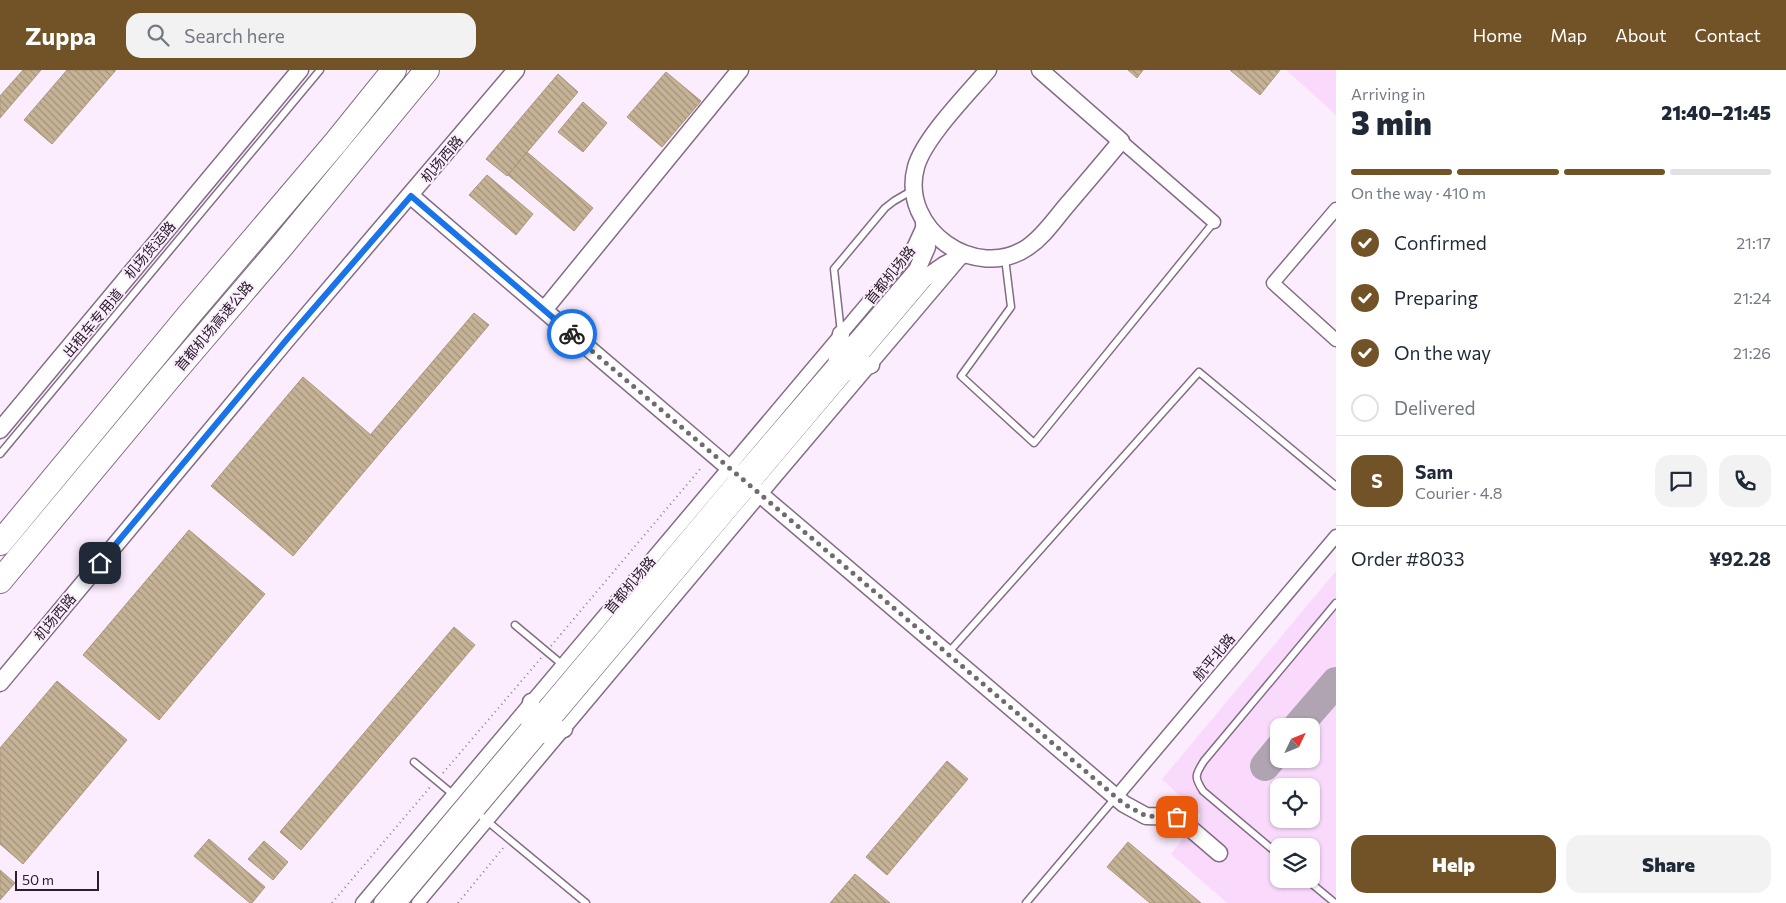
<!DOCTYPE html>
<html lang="en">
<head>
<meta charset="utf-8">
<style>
	:root { --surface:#fff; --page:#f2f2f3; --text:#1f2937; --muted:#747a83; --line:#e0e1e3; --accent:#715327 }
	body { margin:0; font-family:Commissioner,"Noto Sans SC",sans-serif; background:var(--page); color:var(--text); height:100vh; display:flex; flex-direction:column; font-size:19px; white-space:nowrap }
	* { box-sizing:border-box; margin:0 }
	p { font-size:16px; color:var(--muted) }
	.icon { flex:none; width:28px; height:28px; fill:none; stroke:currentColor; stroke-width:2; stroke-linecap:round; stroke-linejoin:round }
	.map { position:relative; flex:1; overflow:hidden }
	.drawer { display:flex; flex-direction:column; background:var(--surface); width:450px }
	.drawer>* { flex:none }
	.needle { width:32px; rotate:47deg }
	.buttons { position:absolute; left:1270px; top:648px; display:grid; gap:10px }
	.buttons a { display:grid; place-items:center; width:50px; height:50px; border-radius:10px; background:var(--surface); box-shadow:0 1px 4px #0004; font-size:25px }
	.scale { position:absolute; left:15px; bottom:12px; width:84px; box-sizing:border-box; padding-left:5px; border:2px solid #29202a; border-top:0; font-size:14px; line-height:18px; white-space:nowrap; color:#29202a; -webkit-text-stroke:4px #fcedfe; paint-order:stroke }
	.pin { position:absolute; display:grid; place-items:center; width:42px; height:42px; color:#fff; margin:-21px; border-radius:10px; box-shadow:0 2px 8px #0006 }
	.courier { position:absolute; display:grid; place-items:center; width:50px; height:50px; margin:-25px; border:4px solid #1a73e8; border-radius:50%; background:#fff; color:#222; box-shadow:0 1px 6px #0007 }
	.headline em { font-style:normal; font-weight:800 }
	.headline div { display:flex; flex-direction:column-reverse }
	.headline { display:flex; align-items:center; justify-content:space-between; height:85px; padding:0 15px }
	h1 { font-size:32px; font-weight:800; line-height:38px }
	.bar { display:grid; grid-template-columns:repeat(4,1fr); gap:8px 5px; align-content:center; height:60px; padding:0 15px }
	.bar i { height:6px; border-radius:4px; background:var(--line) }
	.bar .current { background:var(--accent) }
	.bar p { grid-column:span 4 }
	.line { display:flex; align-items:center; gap:12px; padding:0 15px; border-top:1px solid var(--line) }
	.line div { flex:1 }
	.round { display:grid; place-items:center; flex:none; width:52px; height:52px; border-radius:15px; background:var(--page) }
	ol { padding:0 15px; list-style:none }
	li { display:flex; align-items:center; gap:15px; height:55px }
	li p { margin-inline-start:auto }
	li .icon { padding:5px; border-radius:50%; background:var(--accent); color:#fff; stroke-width:4 }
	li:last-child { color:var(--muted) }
	li i { width:28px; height:28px; border:2px solid var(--line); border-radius:50% }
	.button { display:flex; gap:10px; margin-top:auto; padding:10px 15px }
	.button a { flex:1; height:58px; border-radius:15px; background:var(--accent); color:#fff; font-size:20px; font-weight:800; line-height:58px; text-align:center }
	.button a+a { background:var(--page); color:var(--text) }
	header { display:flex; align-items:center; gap:30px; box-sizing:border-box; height:70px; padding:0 25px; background:var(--accent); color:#fff }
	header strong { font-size:24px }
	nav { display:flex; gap:28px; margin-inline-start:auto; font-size:18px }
	.search { width:350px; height:45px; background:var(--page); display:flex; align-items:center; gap:12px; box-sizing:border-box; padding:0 18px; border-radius:15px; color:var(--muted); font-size:19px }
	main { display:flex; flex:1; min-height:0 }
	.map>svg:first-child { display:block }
	.built { fill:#f9dafc; fill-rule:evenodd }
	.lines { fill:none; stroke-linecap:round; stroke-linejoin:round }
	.taxiway { stroke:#b0a4b2; stroke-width:30 }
	.building { fill:url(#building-back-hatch); stroke:#ab987c }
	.service-casing { stroke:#836d85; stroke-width:9 }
	.minor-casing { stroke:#836d85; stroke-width:15 }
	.tertiary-casing { stroke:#836d85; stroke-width:19 }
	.motorway-casing { stroke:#836d85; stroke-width:26 }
	.path { stroke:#8d818f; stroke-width:2; stroke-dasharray:1 4; stroke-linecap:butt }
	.service { stroke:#fff; stroke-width:6 }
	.minor { stroke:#fff; stroke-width:12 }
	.tertiary { stroke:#fff; stroke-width:16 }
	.motorway { stroke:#fff; stroke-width:24 }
	.done { stroke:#736874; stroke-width:5; stroke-dasharray:0 9 }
	.route { stroke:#1a73e8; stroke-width:6 }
	.labels { text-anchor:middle; stroke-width:4; stroke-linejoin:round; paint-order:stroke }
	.street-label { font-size:14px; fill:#29202a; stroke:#fcedfe }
</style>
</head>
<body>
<header>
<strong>Zuppa</strong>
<div class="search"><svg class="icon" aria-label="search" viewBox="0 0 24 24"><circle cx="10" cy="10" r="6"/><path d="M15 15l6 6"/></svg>Search here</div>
<nav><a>Home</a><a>Map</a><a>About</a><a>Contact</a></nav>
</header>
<main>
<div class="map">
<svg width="1336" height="833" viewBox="0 0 1336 833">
	<defs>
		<pattern id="building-back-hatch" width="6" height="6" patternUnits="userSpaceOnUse" patternTransform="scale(1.25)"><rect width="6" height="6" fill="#c6b396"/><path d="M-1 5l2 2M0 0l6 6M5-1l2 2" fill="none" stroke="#a1917b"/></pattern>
	</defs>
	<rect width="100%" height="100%" fill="#fcedfe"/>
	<path class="built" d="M1286 0H1336V45Z
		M1336 501V833H1227L1171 784 1201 746 1162 709ZM1279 656H1311V689H1279ZM1279 716H1311V749H1279ZM1279 776H1311V809H1279Z"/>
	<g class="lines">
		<path class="taxiway" d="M1298 656 1336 612
			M1265 696 1279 679"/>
	</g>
	<path class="building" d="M23 0H41L0 48V26Z
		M67 0H116L52 74 24 50Z
		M1128 0H1143L1137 8Z
		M1230 0H1280L1260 25Z
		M666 2 701 31 662 77 627 47Z
		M558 4 578 22 507 106 486 89Z
		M583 32 607 53 583 82 558 62Z
		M527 82 593 138 574 161 508 105Z
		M487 105 533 144 516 165 469 125Z
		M474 243 489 255 385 377 371 364Z
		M303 307 385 377 293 486 211 416Z
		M189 460 265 524 159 650 83 585Z
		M454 557 475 575 301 780 280 762Z
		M57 611 127 670 23 794 0 774V678Z
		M947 691 968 709 887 805 866 787Z
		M209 769 265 817 252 833H250L194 786Z
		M264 771 288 792 273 810 248 789Z
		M1128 772 1201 833H1150L1107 797Z
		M0 800 15 813 0 830Z
		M855 804 890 833H830Z"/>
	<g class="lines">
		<g class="service-casing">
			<path id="service" d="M1005 188 1011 237 961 306 1034 373 1214 152
				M841 263 834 199 885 138 894 131 913 120
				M0 384 320 0
				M515 555 564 596
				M948 583 1199 302 1336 416
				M414 692 455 726
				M475 741 586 833
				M1279 785 1203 721C1194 707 1195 705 1204 691L1336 533
				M1306 809 1335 833
				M1026 833 1116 727"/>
		</g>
		<g class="minor-casing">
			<path id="minor" d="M1121 71 1214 152
				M1336 139 1273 213 1336 270
				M1116 727 1336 466
				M362 833 912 180 924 154
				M418 833 773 410 961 188"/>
		</g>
		<g class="tertiary-casing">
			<path id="tertiary" d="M988 0C967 25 924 68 916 97 899 159 976 213 1028 177 1044 166 1055 149 1067 135 1085 114 1103 93 1121 71L1040 0
				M411 126 580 271 1124 734 1146 746 1177 747 1219 783
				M544 240 740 0
				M836 294 841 264
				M845 303 871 295
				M0 360 300 0
				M0 613 288 268 516 0
				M529 657 531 632
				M539 666 564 659
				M382 833 740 406 917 200 927 177 924 153
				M398 833 924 209 944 195 965 184"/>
		</g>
		<g class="motorway-casing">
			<path id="motorway" d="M0 473 188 246 336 72 394 0
				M0 511 170 307 281 177 427 0"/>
		</g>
		<path class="path" d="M551 576 701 398
			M443 703 542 587
			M332 833 431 716
			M458 833 503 778"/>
		<use href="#service" class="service"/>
		<use href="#minor" class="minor"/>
		<use href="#tertiary" class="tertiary"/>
		<use href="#motorway" class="motorway"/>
	</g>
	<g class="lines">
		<path class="done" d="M572 264 1124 734 1146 746 1177 747"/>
		<path class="route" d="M100 493 288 268 411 126 572 264"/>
	</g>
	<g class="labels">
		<g class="street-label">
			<text transform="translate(442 89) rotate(-50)" y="5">机场西路</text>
			<text transform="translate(150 180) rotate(-50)" y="5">机场货运路</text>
			<text transform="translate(890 205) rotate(-51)" y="5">首都机场路</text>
			<text transform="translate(93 253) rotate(-50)" y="5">出租车专用道</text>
			<text transform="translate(214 256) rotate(-50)" y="5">首都机场高速公路</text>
			<text transform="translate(630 515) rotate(-50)" y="5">首都机场路</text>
			<text transform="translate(55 547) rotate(-50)" y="5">机场西路</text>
			<text transform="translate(1214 587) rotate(-50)" y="5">航平北路</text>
		</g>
	</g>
</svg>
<div class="buttons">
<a><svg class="needle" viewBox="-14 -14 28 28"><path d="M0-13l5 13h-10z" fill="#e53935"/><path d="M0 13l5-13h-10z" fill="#747a83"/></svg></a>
<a><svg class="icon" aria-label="locate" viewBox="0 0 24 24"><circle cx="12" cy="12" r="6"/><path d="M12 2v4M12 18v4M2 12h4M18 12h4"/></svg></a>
<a><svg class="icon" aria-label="layers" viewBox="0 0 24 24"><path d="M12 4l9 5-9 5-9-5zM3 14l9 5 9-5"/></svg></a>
</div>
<div class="scale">50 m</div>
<div class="pin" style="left:1177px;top:747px;background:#ea580c"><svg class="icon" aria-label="bag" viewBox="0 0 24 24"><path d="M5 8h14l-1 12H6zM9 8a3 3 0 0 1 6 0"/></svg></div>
<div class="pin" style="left:100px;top:493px;background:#1f2937"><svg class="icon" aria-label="home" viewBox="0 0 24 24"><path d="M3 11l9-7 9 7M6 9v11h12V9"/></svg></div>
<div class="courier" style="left:572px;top:264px"><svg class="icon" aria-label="bike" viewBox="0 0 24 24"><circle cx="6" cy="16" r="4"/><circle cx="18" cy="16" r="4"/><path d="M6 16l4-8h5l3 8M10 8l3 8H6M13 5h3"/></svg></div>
</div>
<section class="drawer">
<div class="headline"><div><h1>3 min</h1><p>Arriving in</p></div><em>21:40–21:45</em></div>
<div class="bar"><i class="current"></i><i class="current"></i><i class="current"></i><i></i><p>On the way · 410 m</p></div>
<ol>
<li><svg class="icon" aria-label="check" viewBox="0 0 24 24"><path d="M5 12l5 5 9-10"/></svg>Confirmed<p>21:17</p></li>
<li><svg class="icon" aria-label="check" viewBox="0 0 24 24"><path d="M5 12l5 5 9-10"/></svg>Preparing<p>21:24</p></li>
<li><svg class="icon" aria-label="check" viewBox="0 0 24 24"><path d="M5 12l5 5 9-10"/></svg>On the way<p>21:26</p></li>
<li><i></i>Delivered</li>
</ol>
<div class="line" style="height:90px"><b class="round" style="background:var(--accent);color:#fff">S</b><div><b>Sam</b><p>Courier · 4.8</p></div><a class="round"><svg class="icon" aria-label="chat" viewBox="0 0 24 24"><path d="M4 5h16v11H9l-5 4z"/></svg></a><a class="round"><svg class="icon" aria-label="phone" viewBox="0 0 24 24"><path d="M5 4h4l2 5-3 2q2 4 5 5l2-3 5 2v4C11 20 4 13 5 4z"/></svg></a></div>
<div class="line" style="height:65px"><div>Order #8033</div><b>¥92.28</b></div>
<div class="button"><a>Help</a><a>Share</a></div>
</section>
</main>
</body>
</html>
